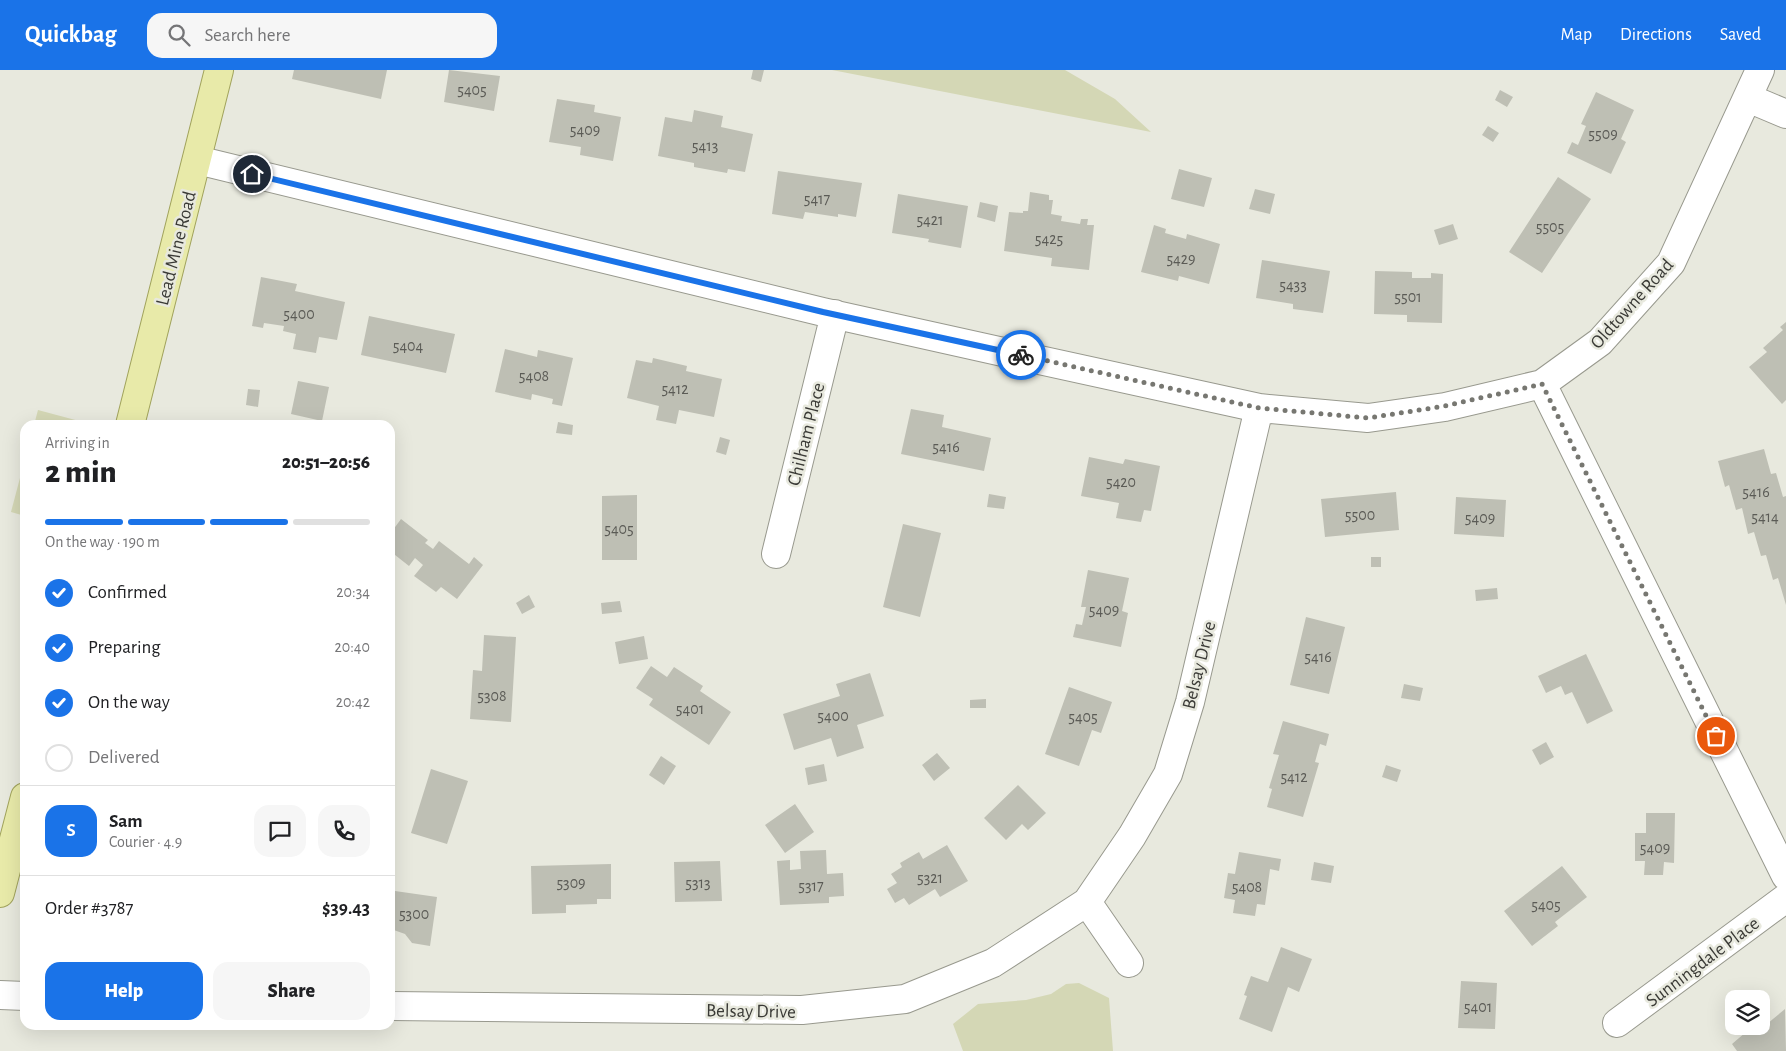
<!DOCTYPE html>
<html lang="en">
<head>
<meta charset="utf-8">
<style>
	:root { --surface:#fff; --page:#f6f6f6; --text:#202124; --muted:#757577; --line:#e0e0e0; --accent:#1a73e8 }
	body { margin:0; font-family:"Alegreya Sans",sans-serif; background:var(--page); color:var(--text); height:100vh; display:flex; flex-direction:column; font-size:19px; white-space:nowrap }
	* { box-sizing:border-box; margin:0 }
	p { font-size:16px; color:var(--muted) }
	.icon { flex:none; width:28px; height:28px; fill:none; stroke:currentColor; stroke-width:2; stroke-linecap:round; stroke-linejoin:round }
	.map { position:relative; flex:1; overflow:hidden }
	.panel { position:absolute; left:20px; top:350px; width:375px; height:610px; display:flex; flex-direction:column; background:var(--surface); border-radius:15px; box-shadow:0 5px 20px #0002 }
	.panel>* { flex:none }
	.controls { position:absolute; left:1725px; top:920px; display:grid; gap:10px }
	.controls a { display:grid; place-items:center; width:45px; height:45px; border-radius:10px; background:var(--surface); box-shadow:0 5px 20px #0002; font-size:25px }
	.pin { position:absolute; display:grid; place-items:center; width:42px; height:42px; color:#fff; margin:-21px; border:2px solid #fff; border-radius:50%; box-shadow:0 1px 5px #0007 }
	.courier { position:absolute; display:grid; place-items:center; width:50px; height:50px; margin:-25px; border:4px solid #1a73e8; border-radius:50%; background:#fff; color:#222; box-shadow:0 1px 6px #0007 }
	.head em { font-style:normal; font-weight:800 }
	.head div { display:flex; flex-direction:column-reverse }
	.head { display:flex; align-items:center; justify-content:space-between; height:85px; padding:0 25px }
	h1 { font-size:32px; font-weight:800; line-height:38px }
	.bar { display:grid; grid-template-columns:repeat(4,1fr); gap:8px 5px; align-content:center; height:60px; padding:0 25px }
	.bar i { height:6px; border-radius:4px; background:var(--line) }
	.bar .selected { background:var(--accent) }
	.bar p { grid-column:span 4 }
	.line { display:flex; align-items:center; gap:12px; padding:0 25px; border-top:1px solid var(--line) }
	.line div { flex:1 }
	.round { display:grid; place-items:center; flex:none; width:52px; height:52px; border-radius:15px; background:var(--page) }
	ol { padding:0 25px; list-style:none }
	li { display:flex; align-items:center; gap:15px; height:55px }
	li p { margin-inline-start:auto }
	li .icon { padding:5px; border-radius:50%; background:var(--accent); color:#fff; stroke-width:4 }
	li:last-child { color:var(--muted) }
	li i { width:28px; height:28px; border:2px solid var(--line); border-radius:50% }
	.button { display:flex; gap:10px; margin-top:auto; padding:10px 25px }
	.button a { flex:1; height:58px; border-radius:15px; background:var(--accent); color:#fff; font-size:20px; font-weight:800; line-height:58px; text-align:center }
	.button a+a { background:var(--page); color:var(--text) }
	header { display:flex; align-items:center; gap:30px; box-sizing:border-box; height:70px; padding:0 25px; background:var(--accent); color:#fff }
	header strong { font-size:24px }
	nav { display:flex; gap:28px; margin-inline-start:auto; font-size:18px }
	.search { width:350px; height:45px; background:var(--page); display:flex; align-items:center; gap:12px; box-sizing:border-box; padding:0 18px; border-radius:15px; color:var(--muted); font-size:19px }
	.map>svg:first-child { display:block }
	.green { fill:#d4d7b5 }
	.building { fill:#bebfb4 }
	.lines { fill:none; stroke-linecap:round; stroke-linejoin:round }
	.minor-casing { stroke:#98998e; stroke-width:30 }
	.major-casing { stroke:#a1a35c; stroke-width:30 }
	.minor { stroke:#fff; stroke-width:28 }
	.major { stroke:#e8eaa9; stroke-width:28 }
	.done { stroke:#777771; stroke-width:5; stroke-dasharray:0 9 }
	.route { stroke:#1a73e8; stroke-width:6 }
	.labels { text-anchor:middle; stroke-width:5; stroke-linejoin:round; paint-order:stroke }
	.number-label { font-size:16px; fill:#5b5b56 }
	.street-label { font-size:19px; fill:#3a3a36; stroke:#e8e9de }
</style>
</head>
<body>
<header>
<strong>Quickbag</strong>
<div class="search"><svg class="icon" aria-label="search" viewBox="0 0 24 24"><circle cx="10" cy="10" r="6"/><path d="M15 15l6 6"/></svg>Search here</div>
<nav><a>Map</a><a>Directions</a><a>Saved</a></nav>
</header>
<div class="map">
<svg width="1786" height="981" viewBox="0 0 1786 981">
	<rect width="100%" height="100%" fill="#e8e9de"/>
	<path class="green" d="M832 0H1065L1115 29 1151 62Z
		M38 340 94 355H34Z
		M25 389V446L11 442Z
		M1079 913 1109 928 1113 981H963L953 954 978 934 1026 930 1051 924 1066 914Z"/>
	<path class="building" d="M294 0H387L381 29 292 9Z
		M449 0 500 6 494 41 444 32Z
		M753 0H764L761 12 751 9Z
		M1500 20 1513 27 1507 37 1495 30Z
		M1596 22 1634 40 1621 69 1626 72 1611 104 1567 83 1572 72 1578 75 1586 56 1581 54Z
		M557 29 595 35 594 42 621 47 613 91 580 85 581 77 549 72Z
		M694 40 723 46 721 57 753 64 745 102 728 99 727 103 694 97V93L658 86 665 47 692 52Z
		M1488 56 1499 63 1493 72 1482 65Z
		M1179 99 1212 108 1204 137 1171 129Z
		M778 101 862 113 856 147 838 144V147L805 142 803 149 772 144Z
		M1558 107 1591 129 1542 203 1509 182Z
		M1255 119 1275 124 1270 144 1249 139Z
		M1030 122 1049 125V130H1053L1051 144 1062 146 1061 151 1080 154 1081 149H1088L1087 155H1094L1089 200 1051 196 1052 188 1004 181 1009 142 1023 143V141H1028Z
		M898 124 968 136 961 178 928 172 929 169 892 163Z
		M980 132 998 136 995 152 977 147Z
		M1453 154 1458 169 1439 175 1434 160Z
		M1154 155 1166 159 1165 163 1186 169 1187 164 1220 174 1209 214 1179 206 1178 211 1141 202Z
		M1262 190 1330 201 1323 243 1293 239V234L1256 228Z
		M1375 201 1412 202V208H1431V203L1443 204 1442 253 1407 252V245L1374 244Z
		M261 207 297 214 295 221 345 232 337 270 319 267 316 283 293 279 296 264 283 261 284 256 264 253 263 258 252 256Z
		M369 246 455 264 446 303 361 285Z
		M1786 252V330L1782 334 1749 297 1767 282 1763 278 1783 260 1780 257Z
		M505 279 537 287 538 280 573 288 562 336 552 334 553 329 532 324 531 330 495 322Z
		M653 288 687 296 686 301 722 309 714 347 679 340 676 354 656 350 659 336 627 328 636 290 652 293Z
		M298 311 329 317 322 351 291 344Z
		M248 319 260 320 258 337 246 335Z
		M911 339 944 345 942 357 991 368 984 401 901 384Z
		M558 352 573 355 572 365 556 363Z
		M720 367 730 370 726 385 716 382Z
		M1764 379 1771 404 1776 403 1783 427 1786 426V535L1778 508 1773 510 1766 485 1761 486 1754 462 1748 464 1742 438 1736 440 1729 415 1725 417 1718 391Z
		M1089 387 1123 394 1125 389 1160 396 1151 441 1144 440 1141 452 1116 448 1119 433 1081 426Z
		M1396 422 1399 460 1325 467 1321 429Z
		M989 424 1006 427 1004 439 987 437Z
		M637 425V490H602V426Z
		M1456 427 1506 430 1504 467 1454 464Z
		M401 449 428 470 425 473 433 479 439 471 469 494 474 487 483 495 457 529 441 517 436 522 414 506 423 495 415 488 409 496 390 481V464Z
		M903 454 941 463 920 547 883 537Z
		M1371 487H1381V497H1371Z
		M1088 500 1129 508 1122 541 1128 543 1121 577 1073 567 1076 554 1082 555 1086 537H1081Z
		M1497 518 1498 529 1476 531 1475 520Z
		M529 525 535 537 522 544 516 533Z
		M620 531 622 542 602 544 601 533Z
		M1306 547 1345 557 1329 624 1290 615Z
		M484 565 516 567 511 652 470 649 473 600 482 601Z
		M644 566 648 589 619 594 615 572Z
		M1586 584 1613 641 1587 654 1572 622 1565 625 1561 616 1546 623 1538 606Z
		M651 596 667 607 674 597 703 616 700 621 731 642 709 675 649 635 653 629 636 618Z
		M870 603 884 646 857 655 864 678 837 687 831 668 794 680 783 644 840 626 836 614Z
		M1404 614 1423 618 1420 631 1401 628Z
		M1069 617 1112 632 1101 663 1092 660 1079 696 1045 684Z
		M986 629V638H970V630Z
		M1283 651 1329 664 1326 676 1320 674 1315 692 1319 693 1303 747 1267 737 1272 719 1269 718 1279 685 1273 684Z
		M1546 672 1554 687 1540 695 1532 680Z
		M937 683 950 698 934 711 922 695Z
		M661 686 676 696 664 715 649 705Z
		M824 694 827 711 808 715 805 698Z
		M1386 695 1401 700 1397 712 1382 707Z
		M431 699 468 711 447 774 411 763Z
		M1018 715 1046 743 1028 760 1022 754 1006 770 984 748Z
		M795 734 814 762 785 783 765 755Z
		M1646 743H1675L1674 793 1664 792 1663 805H1644L1645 791H1635V763H1646Z
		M947 775 968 811 940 827 935 819 909 835 904 828 895 833 887 819 897 813 891 804 902 797 900 793 919 782 923 789Z
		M826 780 827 804 843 803 844 826 829 827V833L780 835 777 791 790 790V800L801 799 800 781Z
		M1239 782 1281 789 1279 801 1270 799 1265 835 1257 834 1255 846 1233 843 1235 830 1224 828 1228 803 1235 804Z
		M720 791 722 831 675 832 674 792Z
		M1314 792 1334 796 1331 813 1311 810Z
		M611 794V829H597V834L566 835V843L532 844 531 796Z
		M1562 796 1587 827 1555 852 1558 856 1532 876 1504 841Z
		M395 821 437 827 430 876 412 873 405 864 391 859Z
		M1281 877 1312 889 1299 922 1288 917 1272 962 1239 949 1247 926 1244 925 1251 906 1268 912Z
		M1461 911 1497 913 1495 959 1458 958Z
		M1785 939 1786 981H1737L1732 974 1753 956H1758L1761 959Z"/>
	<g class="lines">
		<g class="minor-casing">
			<path id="minor" d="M1748 28 1786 44
				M197 90 823 242 1003 282 1259 338 1368 348 1445 337 1542 314 1600 272 1671 193 1760 0
				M1542 314 1786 806
				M776 484 835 244
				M1087 832 1129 893
				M0 925 25 926
				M390 936 802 940 905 929 993 893 1087 832 1132 766 1168 704 1190 632 1259 338
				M1617 953 1786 828"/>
		</g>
		<g class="major-casing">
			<path id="major" d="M130 355 219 0
				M0 823 25 727"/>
		</g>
		<use href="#minor" class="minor"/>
		<use href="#major" class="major"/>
	</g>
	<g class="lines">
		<path class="done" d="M1021 285 1259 338 1368 348 1445 336 1542 314 1716 666"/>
		<path class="route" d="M252 104 823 242 1021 285"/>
	</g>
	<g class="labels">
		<g class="number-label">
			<text x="472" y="25">5405</text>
			<text x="585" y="65">5409</text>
			<text x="1603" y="69">5509</text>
			<text x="705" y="81">5413</text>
			<text x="817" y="134">5417</text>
			<text x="930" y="155">5421</text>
			<text x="1550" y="162">5505</text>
			<text x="1049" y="174">5425</text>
			<text x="1181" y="194">5429</text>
			<text x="1293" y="220">5433</text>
			<text x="1408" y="232">5501</text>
			<text x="299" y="249">5400</text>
			<text x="408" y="281">5404</text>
			<text x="534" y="311">5408</text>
			<text x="675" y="324">5412</text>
			<text x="946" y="382">5416</text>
			<text x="1121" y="417">5420</text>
			<text x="1756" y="427">5416</text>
			<text x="1360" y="450">5500</text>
			<text x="1765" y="452">5414</text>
			<text x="1480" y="453">5409</text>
			<text x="619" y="464">5405</text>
			<text x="1104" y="545">5409</text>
			<text x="1318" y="592">5416</text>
			<text x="492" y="631">5308</text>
			<text x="690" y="644">5401</text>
			<text x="833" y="651">5400</text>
			<text x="1083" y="652">5405</text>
			<text x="1294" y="712">5412</text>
			<text x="1655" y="783">5409</text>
			<text x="930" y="813">5321</text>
			<text x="571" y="818">5309</text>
			<text x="698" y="818">5313</text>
			<text x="811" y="821">5317</text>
			<text x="1247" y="822">5408</text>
			<text x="1546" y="840">5405</text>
			<text x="414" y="849">5300</text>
			<text x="1478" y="942">5401</text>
		</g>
		<g class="street-label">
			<text transform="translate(175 178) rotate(-76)" y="7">Lead Mine Road</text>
			<text transform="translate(1631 233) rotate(-48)" y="7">Oldtowne Road</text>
			<text transform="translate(805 364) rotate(-76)" y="7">Chilham Place</text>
			<text transform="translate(1198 595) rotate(-76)" y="7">Belsay Drive</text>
			<text transform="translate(1702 891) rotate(-37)" y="7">Sunningdale Place</text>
			<text transform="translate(751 940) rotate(1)" y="7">Belsay Drive</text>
		</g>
	</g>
</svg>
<div class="controls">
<a><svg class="icon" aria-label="layers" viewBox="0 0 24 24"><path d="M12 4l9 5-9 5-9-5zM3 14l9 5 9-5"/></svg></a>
</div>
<div class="pin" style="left:1716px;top:666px;background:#ea580c"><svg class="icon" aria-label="bag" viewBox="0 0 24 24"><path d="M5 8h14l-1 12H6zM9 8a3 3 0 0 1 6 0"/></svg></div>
<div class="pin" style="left:252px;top:104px;background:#1f2937"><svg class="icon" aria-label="home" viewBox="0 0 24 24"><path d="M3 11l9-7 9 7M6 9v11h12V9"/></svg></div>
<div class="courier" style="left:1021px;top:285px"><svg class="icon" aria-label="bike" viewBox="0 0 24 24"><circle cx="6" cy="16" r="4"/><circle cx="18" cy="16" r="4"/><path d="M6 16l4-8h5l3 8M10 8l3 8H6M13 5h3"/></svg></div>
<section class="panel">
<div class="head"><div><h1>2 min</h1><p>Arriving in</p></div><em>20:51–20:56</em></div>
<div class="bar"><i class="selected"></i><i class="selected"></i><i class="selected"></i><i></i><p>On the way · 190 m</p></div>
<ol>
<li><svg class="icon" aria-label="check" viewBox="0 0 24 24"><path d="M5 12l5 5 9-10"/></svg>Confirmed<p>20:34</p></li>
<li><svg class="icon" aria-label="check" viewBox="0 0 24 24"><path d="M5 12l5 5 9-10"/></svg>Preparing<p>20:40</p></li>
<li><svg class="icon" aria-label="check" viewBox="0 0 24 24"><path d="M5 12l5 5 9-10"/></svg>On the way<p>20:42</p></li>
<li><i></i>Delivered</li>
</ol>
<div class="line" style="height:90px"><b class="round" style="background:var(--accent);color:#fff">S</b><div><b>Sam</b><p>Courier · 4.9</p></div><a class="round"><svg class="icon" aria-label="chat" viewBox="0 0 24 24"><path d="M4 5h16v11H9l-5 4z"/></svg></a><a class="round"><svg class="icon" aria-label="phone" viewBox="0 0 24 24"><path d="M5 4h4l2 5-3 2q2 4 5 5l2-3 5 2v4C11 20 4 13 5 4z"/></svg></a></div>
<div class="line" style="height:65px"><div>Order #3787</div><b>$39.43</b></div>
<div class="button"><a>Help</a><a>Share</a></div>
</section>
</div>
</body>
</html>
